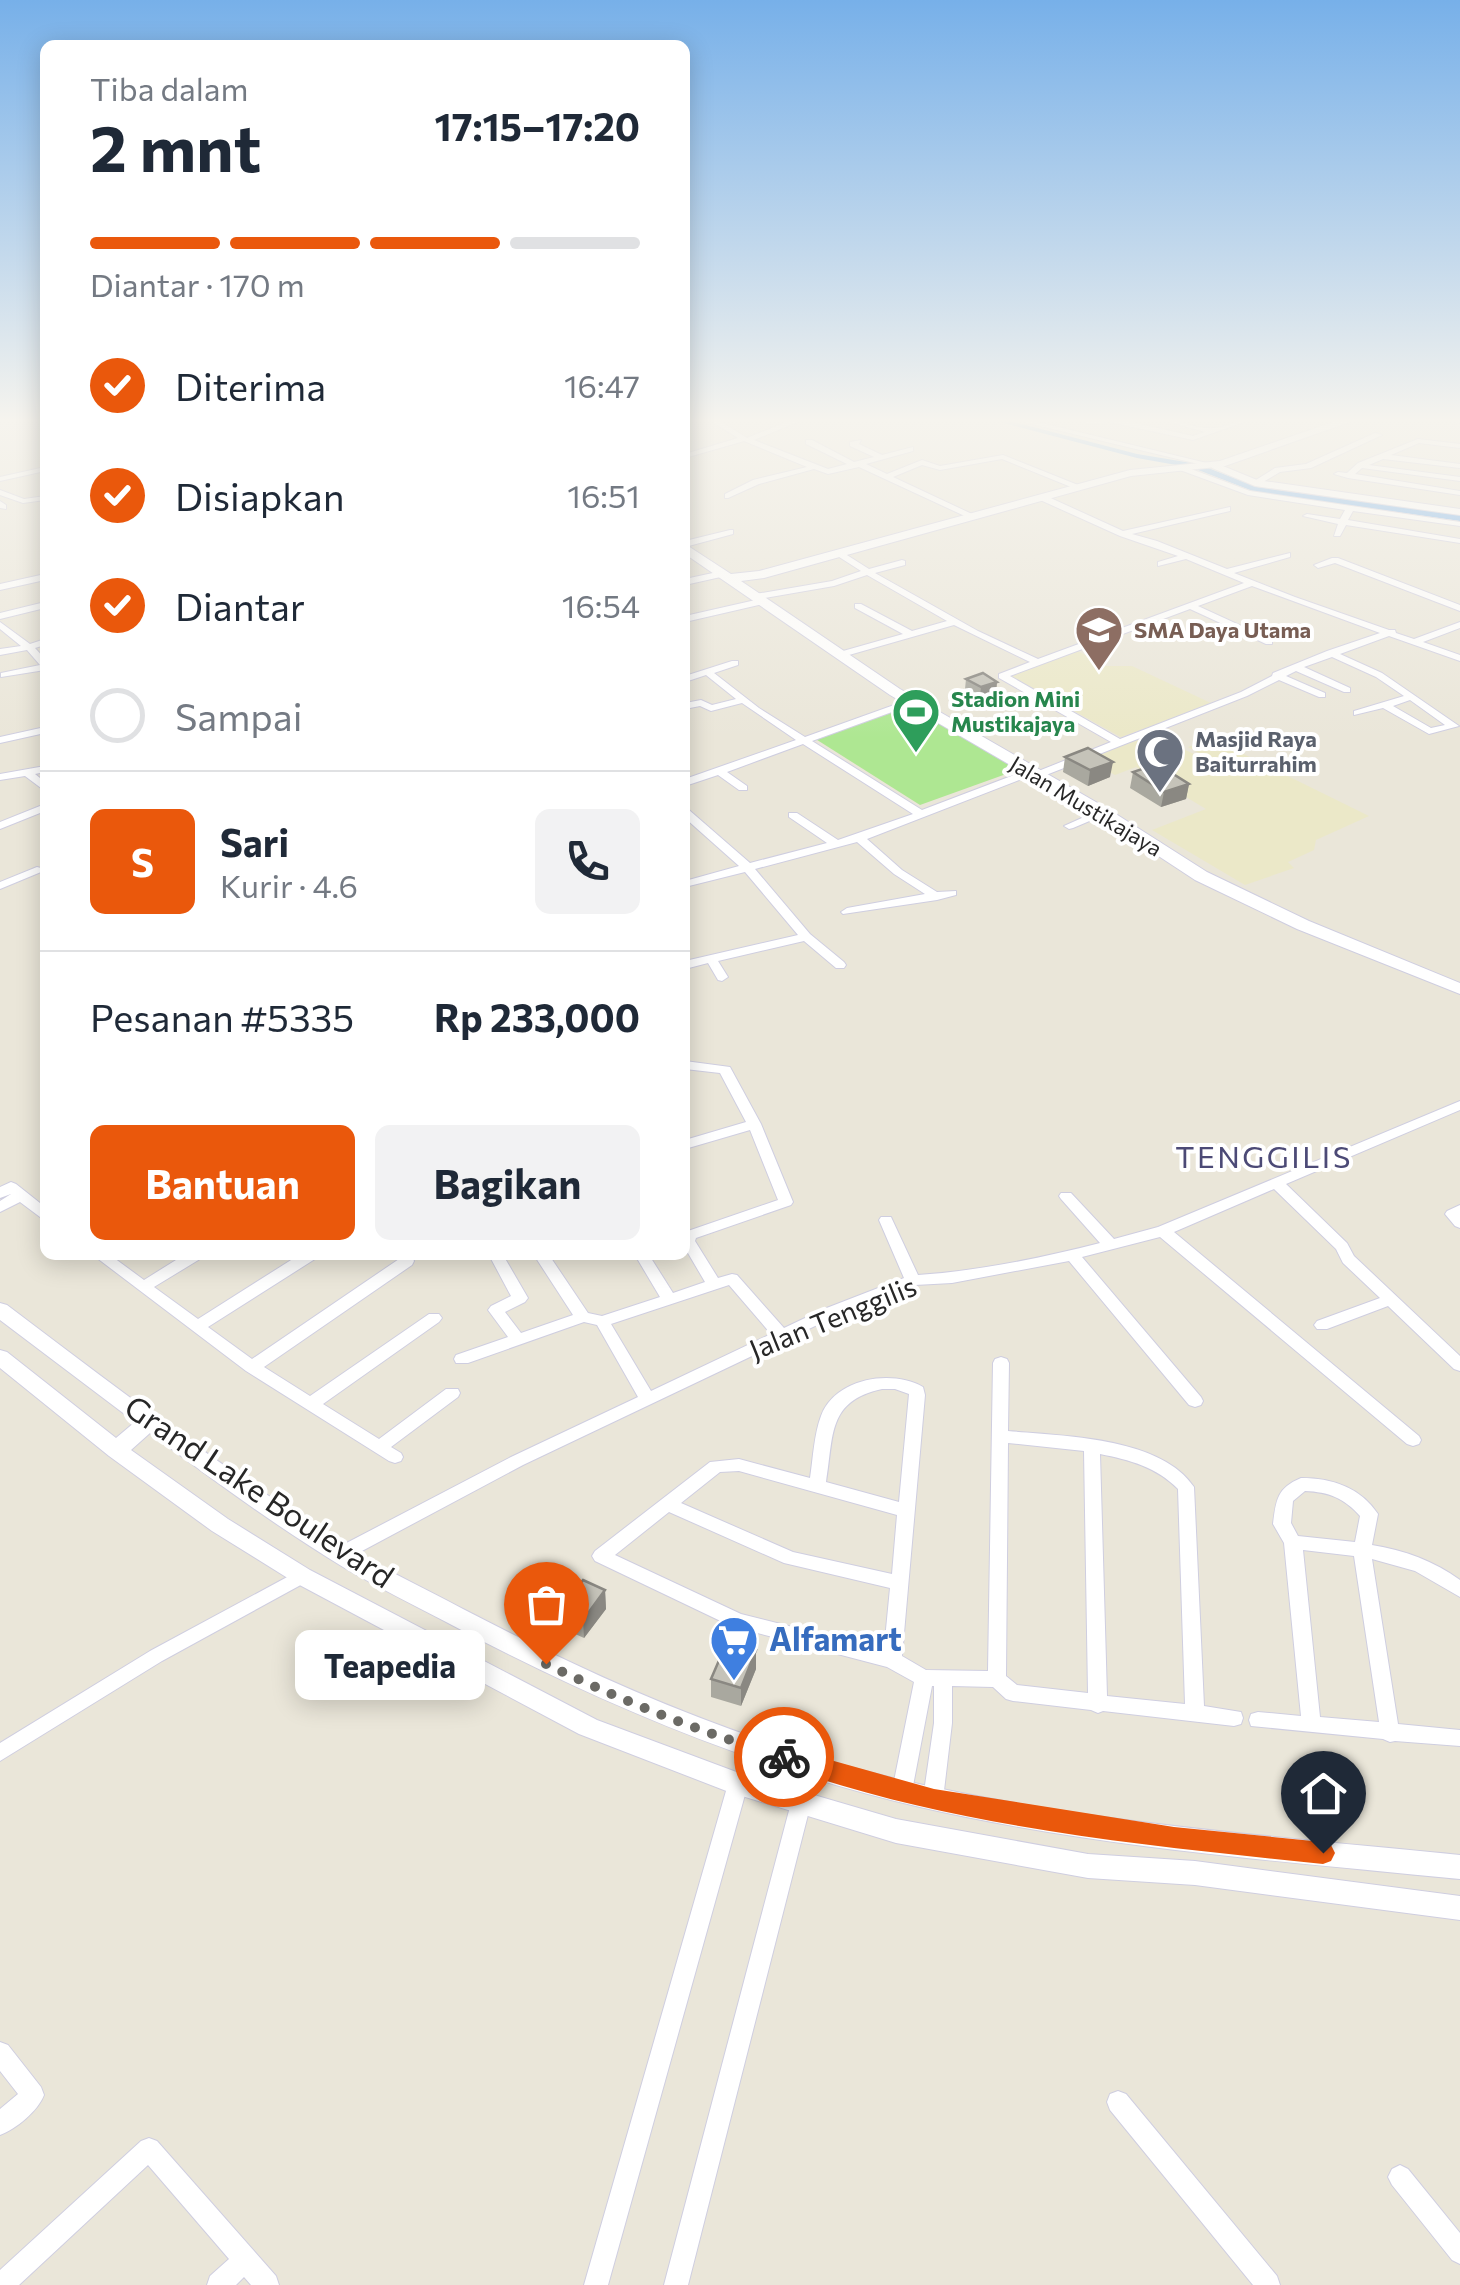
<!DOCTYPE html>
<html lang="id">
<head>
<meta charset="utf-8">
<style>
	:root { --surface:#fff; --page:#f2f2f3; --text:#1f2937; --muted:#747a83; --line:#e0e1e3; --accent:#ea580c }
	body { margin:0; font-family:Commissioner,sans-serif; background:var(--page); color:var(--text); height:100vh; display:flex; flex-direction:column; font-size:38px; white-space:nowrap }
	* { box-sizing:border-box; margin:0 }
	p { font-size:32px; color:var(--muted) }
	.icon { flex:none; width:55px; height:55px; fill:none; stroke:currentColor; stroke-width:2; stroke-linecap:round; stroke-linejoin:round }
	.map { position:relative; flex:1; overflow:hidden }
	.side { position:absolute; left:40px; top:40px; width:650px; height:1220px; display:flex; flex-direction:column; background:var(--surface); border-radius:15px; box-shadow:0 5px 25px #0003 }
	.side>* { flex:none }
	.pin { position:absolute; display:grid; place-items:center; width:85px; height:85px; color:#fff; margin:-102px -42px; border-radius:50% 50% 50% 0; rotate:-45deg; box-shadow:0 0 10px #0007 }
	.pin .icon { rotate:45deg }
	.courier { position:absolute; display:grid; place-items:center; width:100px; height:100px; margin:-50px; border:8px solid #ea580c; border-radius:50%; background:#fff; color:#222; box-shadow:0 2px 12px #0007 }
	.bubble { position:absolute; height:70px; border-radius:15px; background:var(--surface); box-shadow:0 5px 25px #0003; font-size:32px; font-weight:700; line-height:70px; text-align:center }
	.overview em { font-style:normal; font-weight:700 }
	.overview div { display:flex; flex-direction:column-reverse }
	.overview { display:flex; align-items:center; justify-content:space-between; height:170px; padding:0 50px }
	h1 { font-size:65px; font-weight:700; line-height:75px }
	.bar { display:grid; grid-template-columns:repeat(4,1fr); gap:15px 10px; align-content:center; height:120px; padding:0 50px }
	.bar i { height:12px; border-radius:8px; background:var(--line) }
	.bar .current { background:var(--accent) }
	.bar p { grid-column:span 4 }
	.line { display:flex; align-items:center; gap:25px; padding:0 50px; border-top:2px solid var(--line) }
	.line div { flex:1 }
	.round { display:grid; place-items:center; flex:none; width:105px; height:105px; border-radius:15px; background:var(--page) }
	ol { padding:0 50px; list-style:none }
	li { display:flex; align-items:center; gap:30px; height:110px }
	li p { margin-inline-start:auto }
	li .icon { padding:10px; border-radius:50%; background:var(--accent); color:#fff; stroke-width:4 }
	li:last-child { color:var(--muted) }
	li i { width:55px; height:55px; border:5px solid var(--line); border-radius:50% }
	.primary-button { display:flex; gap:20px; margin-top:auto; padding:20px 50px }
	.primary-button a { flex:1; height:115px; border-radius:15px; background:var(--accent); color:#fff; font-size:40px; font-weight:700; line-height:115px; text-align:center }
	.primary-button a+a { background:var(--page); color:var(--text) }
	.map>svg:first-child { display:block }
	.education { fill:#ebe8c8 }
	.pitch { fill:#aee792 }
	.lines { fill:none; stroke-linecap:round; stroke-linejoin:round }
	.canal { fill:#6dabea; fill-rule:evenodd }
	.minor-casing { stroke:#cfcee0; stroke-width:2 }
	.tertiary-casing { stroke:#cfcee0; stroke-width:2 }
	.secondary-casing { stroke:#cfcee0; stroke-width:2 }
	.minor { fill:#fff; fill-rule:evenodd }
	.tertiary { fill:#fff; fill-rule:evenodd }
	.secondary { fill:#fff; fill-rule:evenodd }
	.wall { fill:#a9a89f }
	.shaded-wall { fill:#8a8882 }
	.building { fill:#c5c3b9; stroke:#8a8882; stroke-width:2.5 }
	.route { fill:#ea580c }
	.done { stroke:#6b6a65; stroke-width:10; stroke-dasharray:0 18 }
	.labels { text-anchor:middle; stroke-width:8; stroke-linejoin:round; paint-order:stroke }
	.far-education-label { font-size:22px; font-weight:bold; fill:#785e54; stroke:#fff; text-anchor:start }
	.far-leisure-label { font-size:22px; font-weight:bold; fill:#27864d; stroke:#fff; text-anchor:start }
	.far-worship-label { font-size:22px; font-weight:bold; fill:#5b616d; stroke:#fff; text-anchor:start }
	.far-street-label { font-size:22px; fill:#272727; stroke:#fff }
	.street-label { font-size:28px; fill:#272727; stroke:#fff }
	.neighbourhood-label { font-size:30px; letter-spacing:2.5px; fill:#4c4a76; stroke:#fff }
	.near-street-label { font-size:32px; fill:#272727; stroke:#fff }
	.near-shop-label { font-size:32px; font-weight:bold; fill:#366cbe; stroke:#fff; text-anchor:start }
</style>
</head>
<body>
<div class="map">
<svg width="1460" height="2285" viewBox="0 0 1460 2285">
	<rect width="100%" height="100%" fill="#eae6d9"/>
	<path class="education" d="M1076 650 1105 666H1132L1213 704 1121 737 1007 674Z
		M1149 733 1241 776 1188 747 1213 739 1369 816 1316 840 1314 850 1288 862 1294 868 1245 885 1152 830 1206 809 1136 767 1115 775 1086 759Z"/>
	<path class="pitch" d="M912 706 1020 769 920 805 814 738Z"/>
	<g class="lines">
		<path class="canal" d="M985 418H999L1137 454 1198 464 1257 487 1460 515V521L1255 492 1193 468 1137 458Z"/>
		<g class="minor-casing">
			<path id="minor" d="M685 418H695L685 421Z
				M706 418H715L747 438 796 418H807L754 440 828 469 847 464 806 444V440H812L854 462 874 457 850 446V442L861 440 859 444 882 455 913 447V451L866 464 887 474 922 460 940 466 1003 455 1083 487 1076 489 1002 459 940 470 922 465 893 477 972 514 973 516 969 518 859 467 828 474 814 469 759 484 728 498H725V494L753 480 807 467 744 441 685 458V454L738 438Z
				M1007 418H1021L1219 466 1215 468Z
				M1072 418H1113L1193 436 1205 432 1155 418C1174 418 1197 430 1214 428 1229 427 1240 418 1256 418L1193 440 1109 422 1090 424Z
				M1444 418 1460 419V423L1445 420Z
				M1375 433 1382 435 1311 468 1280 472 1258 485 1251 483 1275 468 1306 464Z
				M1418 439 1460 444V448L1419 443 1391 455 1460 464V468L1383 459 1369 465 1460 477V481L1362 468 1355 474 1460 491V495L1348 478 1334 474 1338 472 1347 473 1358 463Z
				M1183 466 1250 491 1460 522V526L1353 511 1348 520 1460 539V543L1346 525 1340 536H1334L1338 524 1303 516 1307 514 1340 519 1345 510 1248 495 1180 470 1179 468Z
				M45 467V471L0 481V477Z
				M0 490 24 499 45 496V500L23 503 0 495Z
				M1038 495H1044L1123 531 1230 507V511L1217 514 1132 534 1157 541 1227 569 1290 553V557L1234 573 1295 597 1389 630H1395L1396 633 1414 639 1460 622V628L1423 642 1460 655V661L1389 636 1340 654 1382 673 1459 726 1429 734 1383 708 1354 715V711L1404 696 1376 677 1332 657 1304 667 1350 688V692H1344L1296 671 1286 676 1325 693V697H1319L1279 680 1247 696 1041 777 1032 775 867 839 902 870 937 892 956 891V895L937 900 843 914 841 912 847 908 925 894 894 874 857 842 755 869 810 934 844 962 846 965 844 968H836L804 941 718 961 728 977 722 981 718 980 708 963 685 969V961L798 935 745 872 685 887V881L739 866 685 818V809L689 810 750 863 827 843 789 817V813H797L838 840 913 814 803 744 727 772 747 786V790H739L718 775 685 786V779L796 740 742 703 711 711 700 706 685 709V703L701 700 712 705 736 699 706 675 685 682V676L732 661H738V665L714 673 759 708 805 737 908 700H914V704L812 741 922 810 1027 770 1036 772 1111 742 999 678V674L1030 662 954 625 842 657H836V653L903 634 855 608V604H861L912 631 947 621 867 575 834 586 753 600 749 597 750 595 832 581 861 571 836 555V551L839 550 869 569 902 560 905 561V565L875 573 978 631 1038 659 1244 583 1186 559 1158 566V562L1178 556 1120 536 1038 499ZM1252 586 1380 633 1327 651 1273 673 1272 676 1241 692 1120 739 1010 676 1190 609 1266 644H1272V640L1198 606ZM1410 700 1445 725 1431 728 1393 706Z
				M0 501 6 505V509L0 508Z
				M730 530H733V534L685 547V541Z
				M1332 558H1338L1460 605V611L1335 563 1318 568 1314 565Z
				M722 571 726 574 725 576 685 585V579Z
				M45 574V580L0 590V584Z
				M760 599 763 600V604L685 622V616Z
				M45 602V608L0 619V613Z
				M0 622 30 644 45 639V645L35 648 45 659V670L1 677V673L40 665 27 650 0 655V649L21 646 0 629Z
				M45 727V733L0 743V737Z
				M45 766V772L35 774 45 782V791L25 776 0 780V774Z
				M45 804V811L0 829V822Z
				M1102 809 1106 810V814L1073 828 1069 829 1064 826Z
				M37 867 41 868V872L0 889V882Z
				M685 1061 730 1067 761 1124 793 1202 791 1205 696 1238 695 1241 718 1278 732 1274 737 1275 784 1328 824 1309 904 1278 879 1220 881 1217H891L918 1275C979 1271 1041 1258 1100 1243L1061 1199 1059 1196 1061 1193H1071L1114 1239 1158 1227 1460 1101V1110L1286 1184 1347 1243 1354 1256 1460 1356V1371L1454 1369 1388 1306 1327 1329H1317L1314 1325 1317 1321 1380 1298 1343 1263 1336 1249 1274 1189 1174 1232 1419 1436 1421 1440 1419 1444 1413 1446 1407 1444 1160 1237 1082 1257 1201 1397 1203 1401 1201 1405 1195 1407 1189 1405 1069 1261 952 1283 915 1285 834 1317 523 1465 347 1559 341 1561 335 1559 332 1554 335 1549 511 1457 638 1397 597 1325 584 1322 468 1363H456L454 1359 456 1355 508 1337 488 1310 491 1306 511 1296 489 1255H503L528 1298 525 1302 505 1312 521 1333 573 1315 534 1255H549L588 1313 602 1316 660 1297 635 1255H649L673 1293 705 1282 685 1248V1232L778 1200 750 1130 685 1149V1140L746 1122 720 1073 685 1069ZM729 1285 771 1334 651 1391 611 1324Z
				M11 1182 16 1184 45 1207V1219L40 1217 20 1202 0 1212V1201L11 1194 0 1198V1187Z
				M1460 1205V1228L1455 1226 1445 1214 1447 1211Z
				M93 1255H110L144 1280 184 1255H202L200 1259 154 1287 198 1319 299 1255H317L315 1259 208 1327 252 1359 402 1257H412L414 1261 412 1265 264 1367 310 1396 429 1314H439L442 1318 439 1322 323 1404 379 1439 446 1389H458L460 1393 458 1397 391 1447 401 1453 403 1457 401 1461 395 1463 389 1461 246 1371Z
				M1001 1357 1007 1359 1009 1363 1008 1431C1063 1436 1161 1437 1194 1487L1204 1706 1241 1712 1243 1718 1241 1724 1234 1726 1103 1711 1098 1713 1091 1710 1013 1701 1006 1699 993 1687 952 1686V1723L943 1799 940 1805 933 1808 926 1805 923 1799 934 1723V1686H932L912 1791 909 1797 902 1800 895 1797 892 1791 914 1682 887 1667 731 1626 595 1561 592 1556 595 1551 710 1462 739 1459 810 1478C813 1458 814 1434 821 1416 835 1378 892 1369 923 1387L925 1395 902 1656 926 1670 988 1671 993 1363 995 1359ZM882 1389H895L909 1394 899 1502 826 1482C834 1435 827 1401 882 1389ZM1008 1443 1084 1451 1088 1693 1017 1685 1006 1676ZM1100 1454C1130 1460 1156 1467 1178 1489L1185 1704 1107 1696ZM739 1471 897 1515 892 1574 793 1552 681 1503 720 1472ZM669 1512 784 1563 890 1588 884 1650 741 1614 615 1555Z
				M1301 1478C1332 1478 1360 1487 1378 1514L1372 1545C1404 1550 1434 1561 1460 1580V1597L1415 1571 1372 1559 1398 1724 1460 1730V1746L1395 1741 1390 1742 1383 1739 1251 1726 1249 1720 1251 1714 1258 1712 1301 1716 1284 1543 1273 1524C1276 1500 1277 1488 1301 1478ZM1305 1491C1329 1492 1344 1498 1360 1516L1355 1542 1298 1536 1291 1523 1293 1501ZM1303 1550 1354 1556 1379 1722 1320 1717Z
				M302 1569 308 1571 311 1576 308 1581 162 1661 0 1761V1743L150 1651Z
				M738 1775 745 1778 748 1784 608 2285H584L728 1784 731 1778Z
				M801 1794 808 1797 811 1803 688 2285H664L791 1803 794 1797Z
				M0 2042 8 2045 41 2087 44 2095C38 2111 16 2129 0 2135V2109L18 2094 0 2071Z
				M1118 2091 1126 2094 1277 2276 1280 2285H1253L1110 2110 1107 2102 1110 2094Z
				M149 2138 157 2141 276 2276 279 2285H251L244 2277 236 2285H207L210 2276 229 2259 148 2165 19 2285H0V2270L141 2141Z
				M1400 2165 1408 2169 1460 2233V2264L1452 2260 1392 2185 1388 2177 1392 2169Z"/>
		</g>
		<g class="tertiary-casing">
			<path id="tertiary" d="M1212 464H1218L1257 480 1460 509V515L1255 486 1212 468Z
				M0 1303 7 1305C119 1390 231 1475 351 1549 387 1571 426 1589 463 1609 590 1675 722 1734 861 1770 1057 1821 1259 1835 1460 1855V1879C1280 1861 1098 1848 920 1807 755 1769 599 1703 450 1624 414 1605 377 1587 343 1567 276 1526 213 1480 150 1433L131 1450 228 1519 310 1570 597 1720 739 1773 896 1819 1088 1854 1195 1861 1460 1896V1920L1195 1885 1088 1878 896 1843 729 1792 579 1734 294 1582 212 1531 109 1456 0 1368V1350L7 1352 116 1438 135 1422 0 1320Z"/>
		</g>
		<g class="secondary-casing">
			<path id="secondary" d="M1345 418H1361L1225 466 1131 476 764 578 741 581 900 689 1108 809 1207 872 1309 921 1460 983V994L1297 929 1195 880 1096 815 890 695 685 554V544L731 574 759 571 1130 470 1220 461Z"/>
		</g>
		<use href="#minor" class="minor"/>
		<use href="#tertiary" class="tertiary"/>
		<use href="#secondary" class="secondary"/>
	</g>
	<path class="wall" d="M966 679 997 682 996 692 980 697 965 689Z
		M1065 757 1110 777 1088 786 1063 772Z
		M1133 772 1189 784 1186 799 1161 807 1130 788Z
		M605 1590 606 1609 584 1638 562 1628 561 1609Z
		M756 1650V1669L741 1706 711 1697V1679Z"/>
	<path class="shaded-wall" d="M997 682 996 692 980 697 981 687Z
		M1113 762 1110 777 1088 786 1090 770Z
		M1189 784 1186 799 1161 807 1164 792Z
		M605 1590 606 1609 584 1638 583 1620Z
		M756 1650V1669L741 1706V1688Z"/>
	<path class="building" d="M983 673 997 682 981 687 966 679Z
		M1088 748 1113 762 1090 770 1065 757Z
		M1151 766 1162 767 1189 784 1164 792 1133 772Z
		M583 1580 605 1590 583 1620 561 1609Z
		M727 1642 756 1650 741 1688 711 1679Z"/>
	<linearGradient id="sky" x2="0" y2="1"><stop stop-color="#77b0e9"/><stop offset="0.57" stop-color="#f6f4ee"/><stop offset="1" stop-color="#f6f4ee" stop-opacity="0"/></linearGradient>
	<rect width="1460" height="738" fill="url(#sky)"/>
	<path class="route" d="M784 1747 934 1789 1174 1827 1323 1842 1331 1845 1335 1853 1331 1861 1323 1864C1141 1845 949 1827 776 1764L773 1757 776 1750Z"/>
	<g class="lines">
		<path class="done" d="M546 1664C623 1701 702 1733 784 1757"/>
	</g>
	<defs>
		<g id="school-pin" transform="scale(2.5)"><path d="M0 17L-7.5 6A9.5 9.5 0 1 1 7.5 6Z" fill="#8d6e63" stroke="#fff"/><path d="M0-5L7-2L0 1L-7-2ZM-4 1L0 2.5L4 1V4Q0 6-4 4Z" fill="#fff"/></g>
		<g id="stadium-pin" transform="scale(2.5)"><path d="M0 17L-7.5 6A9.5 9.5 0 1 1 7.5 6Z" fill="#2e9e5b" stroke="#fff"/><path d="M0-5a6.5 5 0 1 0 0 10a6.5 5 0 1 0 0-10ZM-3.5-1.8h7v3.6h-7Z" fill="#fff"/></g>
		<g id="mosque-pin" transform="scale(2.5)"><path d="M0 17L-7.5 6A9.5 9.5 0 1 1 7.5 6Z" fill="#6b7280" stroke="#fff"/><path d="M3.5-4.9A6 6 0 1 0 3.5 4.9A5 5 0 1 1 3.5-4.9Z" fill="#fff"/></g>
		<g id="supermarket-pin" transform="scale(2.5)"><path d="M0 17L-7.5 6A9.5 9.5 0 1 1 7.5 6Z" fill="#3f7fe0" stroke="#fff"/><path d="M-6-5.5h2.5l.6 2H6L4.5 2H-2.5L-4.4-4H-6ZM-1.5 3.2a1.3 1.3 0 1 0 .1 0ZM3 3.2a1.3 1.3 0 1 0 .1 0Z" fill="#fff"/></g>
	</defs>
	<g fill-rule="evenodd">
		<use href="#school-pin" x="1099" y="630"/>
		<use href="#stadium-pin" x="916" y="712"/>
		<use href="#mosque-pin" x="1160" y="752"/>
		<use href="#supermarket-pin" x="734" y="1640"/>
	</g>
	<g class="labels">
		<g class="far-education-label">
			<text x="1134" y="638">SMA Daya Utama</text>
		</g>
		<g class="far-leisure-label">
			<text x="951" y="707">Stadion Mini<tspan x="951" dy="25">Mustikajaya</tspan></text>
		</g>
		<g class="far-worship-label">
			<text x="1195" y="747">Masjid Raya<tspan x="1195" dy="25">Baiturrahim</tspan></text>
		</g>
		<g class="far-street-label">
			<text transform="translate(1086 806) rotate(31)" y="8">Jalan Mustikajaya</text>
		</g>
		<g class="street-label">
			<text transform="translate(833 1318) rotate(-22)" y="10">Jalan Tenggilis</text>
		</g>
		<g class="neighbourhood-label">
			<text x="1264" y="1168">TENGGILIS</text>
		</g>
		<g class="near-street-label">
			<text transform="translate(259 1492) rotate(34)" y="11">Grand Lake Boulevard</text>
		</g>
		<g class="near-shop-label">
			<text x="769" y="1651">Alfamart</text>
		</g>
	</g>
</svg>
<div class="pin" style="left:546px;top:1664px;background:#ea580c"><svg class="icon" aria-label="bag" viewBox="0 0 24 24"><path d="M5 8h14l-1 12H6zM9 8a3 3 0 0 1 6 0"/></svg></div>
<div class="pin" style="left:1323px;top:1853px;background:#1f2937"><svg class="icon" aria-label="home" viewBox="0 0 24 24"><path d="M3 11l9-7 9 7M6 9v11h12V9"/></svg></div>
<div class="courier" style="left:784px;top:1757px"><svg class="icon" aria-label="bike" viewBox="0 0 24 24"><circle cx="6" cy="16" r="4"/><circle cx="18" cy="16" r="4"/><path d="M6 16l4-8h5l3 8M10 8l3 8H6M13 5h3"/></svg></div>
<div class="bubble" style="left:295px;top:1630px;width:190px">Teapedia</div>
<section class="side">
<div class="overview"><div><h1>2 mnt</h1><p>Tiba dalam</p></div><em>17:15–17:20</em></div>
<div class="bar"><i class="current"></i><i class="current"></i><i class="current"></i><i></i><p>Diantar · 170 m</p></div>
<ol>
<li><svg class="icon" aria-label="check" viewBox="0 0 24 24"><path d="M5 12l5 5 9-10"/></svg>Diterima<p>16:47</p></li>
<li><svg class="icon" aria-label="check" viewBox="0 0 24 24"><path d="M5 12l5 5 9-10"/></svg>Disiapkan<p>16:51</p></li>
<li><svg class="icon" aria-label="check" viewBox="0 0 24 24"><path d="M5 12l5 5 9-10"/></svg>Diantar<p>16:54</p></li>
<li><i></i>Sampai</li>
</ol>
<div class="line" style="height:180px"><b class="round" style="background:var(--accent);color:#fff">S</b><div><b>Sari</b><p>Kurir · 4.6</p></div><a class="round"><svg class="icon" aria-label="phone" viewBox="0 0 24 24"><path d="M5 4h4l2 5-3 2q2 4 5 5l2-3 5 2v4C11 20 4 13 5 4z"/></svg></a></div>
<div class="line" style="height:130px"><div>Pesanan #5335</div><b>Rp 233,000</b></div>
<div class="primary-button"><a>Bantuan</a><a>Bagikan</a></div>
</section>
</div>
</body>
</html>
